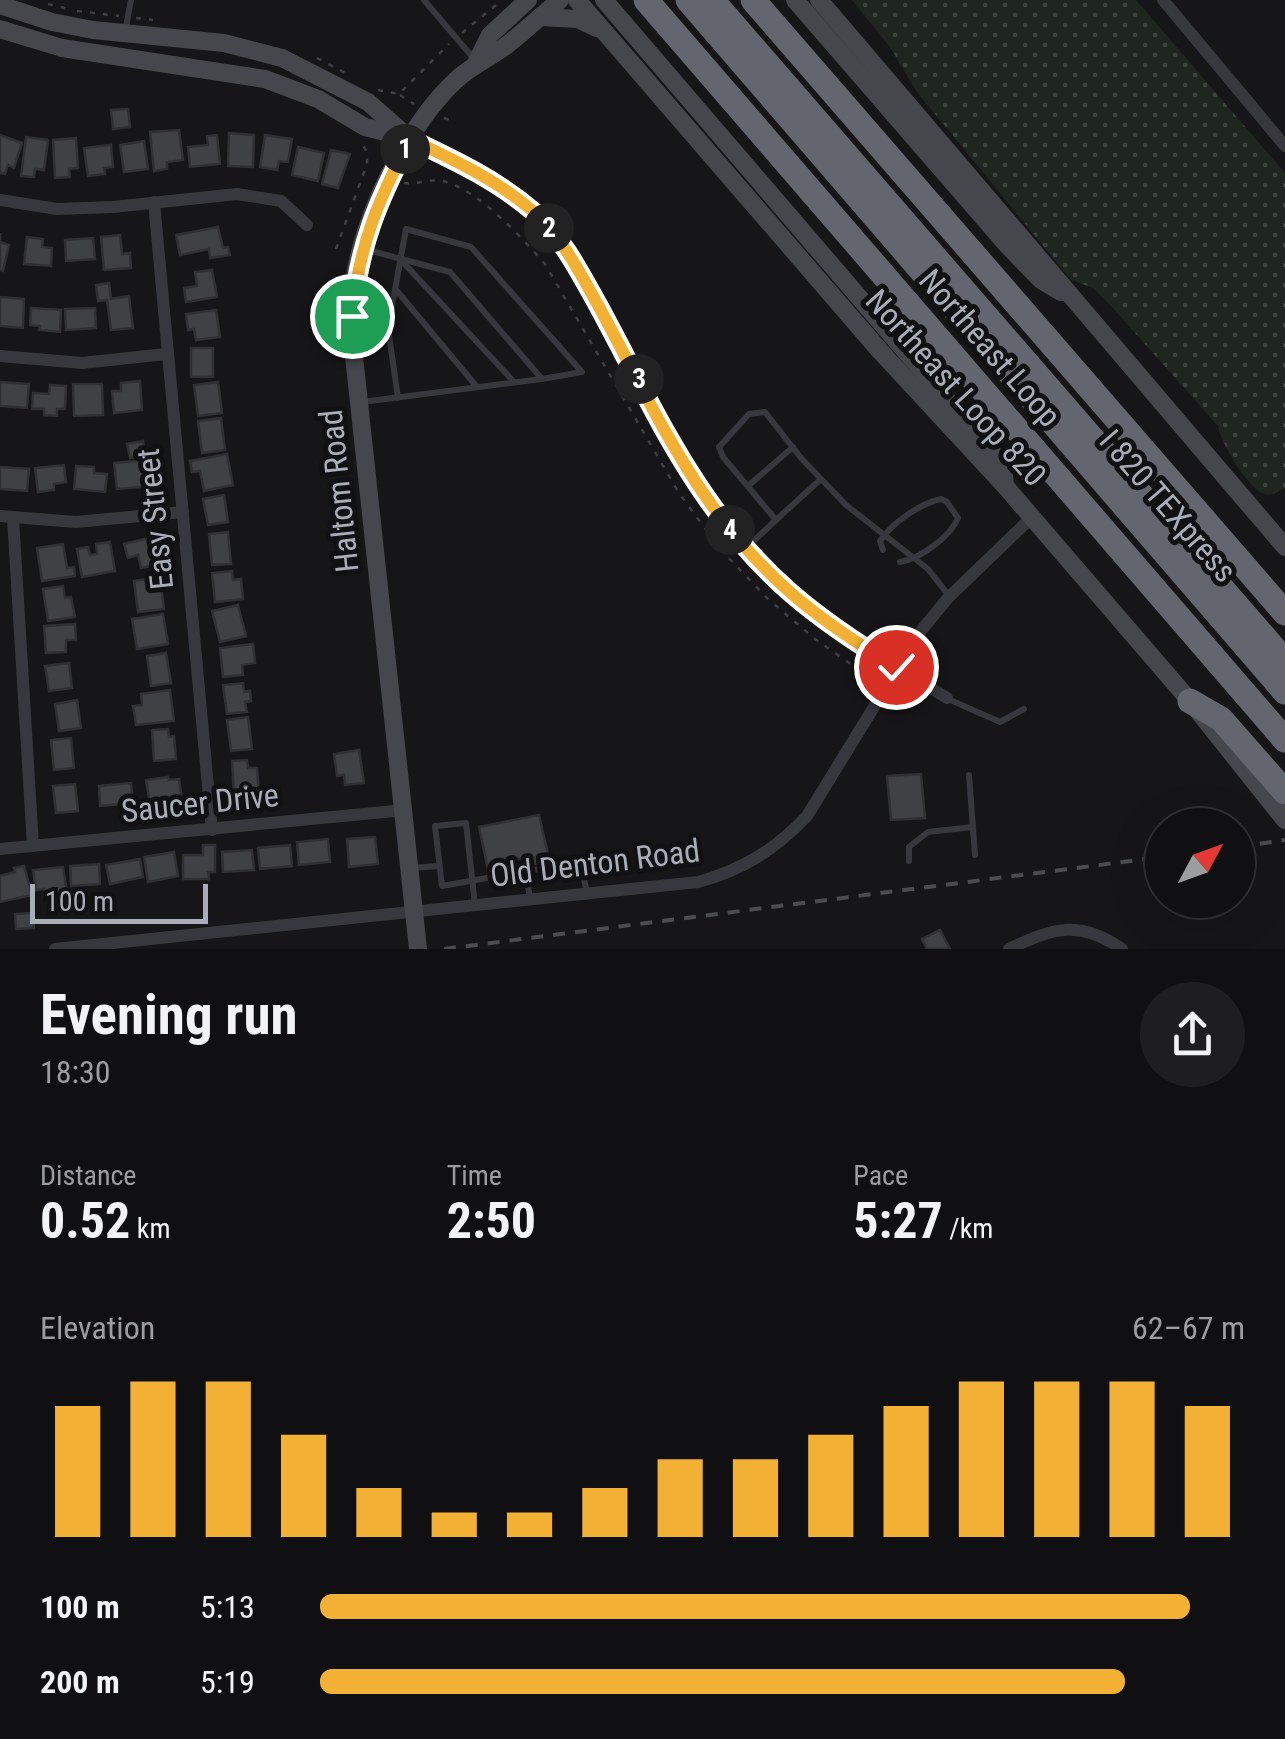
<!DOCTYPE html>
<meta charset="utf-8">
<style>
body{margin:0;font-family:"Roboto Condensed",sans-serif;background:#1e1e20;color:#f1f3f6;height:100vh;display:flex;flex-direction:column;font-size:38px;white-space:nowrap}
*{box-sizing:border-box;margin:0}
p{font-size:32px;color:#9c9d9f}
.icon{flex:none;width:55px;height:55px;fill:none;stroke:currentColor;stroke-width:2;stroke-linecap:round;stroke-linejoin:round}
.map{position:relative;height:949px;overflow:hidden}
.sheet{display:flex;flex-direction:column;background:#101012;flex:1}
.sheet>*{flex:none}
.needle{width:65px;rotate:49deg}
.buttons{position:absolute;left:1145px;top:808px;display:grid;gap:20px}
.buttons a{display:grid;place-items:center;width:110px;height:110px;border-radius:50%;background:#101012;box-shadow:0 10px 40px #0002,0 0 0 2px #303032;font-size:50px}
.scale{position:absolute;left:30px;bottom:25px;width:178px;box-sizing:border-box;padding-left:10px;border:5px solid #a8adb8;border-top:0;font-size:28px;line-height:35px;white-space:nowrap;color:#a8adb8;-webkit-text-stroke:8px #111113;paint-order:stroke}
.pin{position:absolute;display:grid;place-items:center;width:85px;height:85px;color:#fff;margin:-42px;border:5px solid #fff;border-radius:50%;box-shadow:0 2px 10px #0007}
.km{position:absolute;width:50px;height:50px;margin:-25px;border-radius:50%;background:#222;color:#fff;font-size:28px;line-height:50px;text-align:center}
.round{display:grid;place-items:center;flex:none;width:105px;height:105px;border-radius:52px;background:#1e1e20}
.head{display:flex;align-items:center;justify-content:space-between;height:170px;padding:0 40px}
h1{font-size:55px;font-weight:700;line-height:75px}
.stats{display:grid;grid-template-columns:repeat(3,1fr);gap:15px;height:170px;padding:10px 40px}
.stats div{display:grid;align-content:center}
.stats b{font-size:50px;font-weight:700}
.stats small{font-size:28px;font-weight:400}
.stats p{font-size:28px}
.chart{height:280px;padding:20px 40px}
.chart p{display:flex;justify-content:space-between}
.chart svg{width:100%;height:180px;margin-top:10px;stroke:#f2b134;stroke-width:6}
ul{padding:0 40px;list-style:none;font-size:32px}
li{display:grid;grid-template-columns:160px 120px 1fr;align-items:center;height:75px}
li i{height:25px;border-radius:12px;background:#f2b134}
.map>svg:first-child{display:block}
.grass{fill:url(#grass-dots)}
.building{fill:#404145;stroke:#303034;stroke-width:2.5}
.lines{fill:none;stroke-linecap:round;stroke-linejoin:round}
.path{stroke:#3d3f44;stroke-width:2.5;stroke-dasharray:5 8;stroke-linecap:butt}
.lane{stroke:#37383d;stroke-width:6}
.street{stroke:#37383d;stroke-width:12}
.secondary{stroke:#45474d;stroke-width:18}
.highway{stroke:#63666e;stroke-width:25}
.rail{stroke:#4a4c52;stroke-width:4;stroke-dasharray:12 10;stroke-linecap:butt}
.route-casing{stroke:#fff;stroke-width:20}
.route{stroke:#f2b134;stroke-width:12}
.labels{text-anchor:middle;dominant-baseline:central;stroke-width:10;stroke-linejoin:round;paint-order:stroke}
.street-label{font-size:32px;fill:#a8adb8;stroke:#111113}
</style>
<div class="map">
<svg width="1285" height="949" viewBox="0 0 1285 949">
<defs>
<pattern id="grass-dots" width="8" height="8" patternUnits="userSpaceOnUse" patternTransform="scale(2.5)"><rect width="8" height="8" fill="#1e261f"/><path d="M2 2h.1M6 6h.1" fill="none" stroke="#3c433d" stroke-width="1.8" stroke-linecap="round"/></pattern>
</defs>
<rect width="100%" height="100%" fill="#161618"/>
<!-- grass -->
<path class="grass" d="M852,0H1136L1285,173V488C1278,492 1271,497 1262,493C1246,485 1221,443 1218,426L1112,307L1093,288L1071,280L917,92L890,47Z"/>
<!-- building -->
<g class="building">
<path d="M128,109L130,127L113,129L111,110Z"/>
<path d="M179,130L183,160L167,162V169L154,171L150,132Z"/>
<path d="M229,133L254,135L253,167L228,166Z"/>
<path d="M0,135L22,143L14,168L8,165L5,174L0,173Z"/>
<path d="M217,135L220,164L190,167L188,147L208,145L207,136Z"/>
<path d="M265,135L292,139L288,162L279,161L277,170L260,167Z"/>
<path d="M26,137L48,140L44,170L35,169L34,177L21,176Z"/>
<path d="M76,138L78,168L69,169L70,177L55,178L53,140Z"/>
<path d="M144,141L148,169L124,172L120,145Z"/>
<path d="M111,145L113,167L104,168L105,174L88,176L84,148Z"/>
<path d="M298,147L324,153L318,181L292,175Z"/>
<path d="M331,150L350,154L338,188L322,184Z"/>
<path d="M218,227L223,248L228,247L230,255L210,258L209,249L180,255L176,235Z"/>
<path d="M0,233V242L9,245L3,271L0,270Z"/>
<path d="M120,235L122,254L130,253L131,268L104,270L101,237Z"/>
<path d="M27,237L43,239L42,247L52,248L51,266L24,264Z"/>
<path d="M93,238L95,259L66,261L65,240Z"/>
<path d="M212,270L217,297L186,302L184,288L197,286L195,272Z"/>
<path d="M109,283L111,299L129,296L133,328L111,330L107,300L98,301L96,285Z"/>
<path d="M0,297L24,299L23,328L0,326Z"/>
<path d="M31,308L61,310L60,332L39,330L40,326L30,325Z"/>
<path d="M95,308L96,328L66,330L65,309Z"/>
<path d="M216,310L220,337L196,340L194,329L188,330L186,314Z"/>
<rect x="191" y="348" width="22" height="29"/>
<path d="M140,381L142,410L114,413L112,391H121V383Z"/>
<path d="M0,382L29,384L27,408L0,406Z"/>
<path d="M218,382L222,413L198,416L194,385Z"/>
<path d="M73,384H102L103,415L74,416Z"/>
<path d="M50,385L66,386L65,409H57V416L44,415V409H32L33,393L49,394Z"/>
<path d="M221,418L225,450L202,453L198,421Z"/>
<path d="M143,441L145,456L130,458L127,444Z"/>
<path d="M227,454L233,485L204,491L200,471L192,472L190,461Z"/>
<path d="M148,460L151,486L117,489L114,463Z"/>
<path d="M64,465L66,482L54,484V490L38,492L35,468Z"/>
<path d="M76,466L94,467V473L107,474L105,492L74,489Z"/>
<path d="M0,467L29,469L27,491L0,489Z"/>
<path d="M224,495L228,522L208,525L203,499Z"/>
<path d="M228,532L231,564L212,565L209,534Z"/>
<path d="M153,537L160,564L141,568L138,555L128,558L124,544Z"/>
<path d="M110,542L115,571L82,577L77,549L88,547L90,555L97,554L96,544Z"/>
<path d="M63,544L67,568L74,567L75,576L42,581L37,548Z"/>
<path d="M232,571L233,580L241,579L243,599L215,602L212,573Z"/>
<path d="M160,577L164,609L138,612L134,581Z"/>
<path d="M63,586L65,598L71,597L75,617L48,621L43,589Z"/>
<path d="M238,605L246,636L220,642L212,611Z"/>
<path d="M163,614L168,644L137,649L132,619Z"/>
<path d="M75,624L76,640H66V652L46,653L44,626Z"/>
<path d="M253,644L255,663L242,665L243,675L223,677L220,648Z"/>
<path d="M166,653L171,683L151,686L147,656Z"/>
<path d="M69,663L72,688L49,691L45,666Z"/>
<path d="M243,683L244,692L250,691L251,701L245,702L247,712L227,714L223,685Z"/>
<path d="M170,690L174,721L136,725L133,706L142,705L141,694Z"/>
<path d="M77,700L81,728L59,731L55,704Z"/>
<path d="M248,717L252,749L231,751L227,720Z"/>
<path d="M168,729L169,737L174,736L176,759L154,761L152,730Z"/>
<path d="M71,738L74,768L54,770L51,740Z"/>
<path d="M359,750L364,783L345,785L344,775L337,776L334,754Z"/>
<path d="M247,760L248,768H257L259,794L234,795L232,761Z"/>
<path d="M921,774L925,818L891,820L887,776Z"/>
<path d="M168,777L169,780L179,779L182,800L150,805L146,780Z"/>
<path d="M131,783L133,803L100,806L99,786Z"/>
<path d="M75,784L78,811L56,813L53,786Z"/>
<path d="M539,815L548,854L539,856L541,863L523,866L522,858L493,864L494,868L488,870L479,827Z"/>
<path d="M375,837L378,864L349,867L347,839Z"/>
<path d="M328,839L330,862L299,865L297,842Z"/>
<path d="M203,845H215V872H208L209,879H183V855H203Z"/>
<path d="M290,845L292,866L260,869L258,848Z"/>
<path d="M252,850L254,870L223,872L222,852Z"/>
<path d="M174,852L178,876L148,882L144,857Z"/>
<path d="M140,859L143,877L110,884L106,865Z"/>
<path d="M99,864L100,884L71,886L70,866Z"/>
<path d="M24,866L32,895L0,902V876L15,872L14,868Z"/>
<path d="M63,867L67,893L44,896V889L36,890L33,870Z"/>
<path d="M33,913L34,928L16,929L15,914Z"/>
<path d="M940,930L950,949H927L922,939Z"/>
</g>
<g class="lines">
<!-- path -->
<g class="path">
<path d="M48,4L69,9"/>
<path d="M77,11L119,16"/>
<path d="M136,18L153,20"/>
<path d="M462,33L502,0"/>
<path d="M317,58L349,75"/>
<path d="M378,90L399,94L449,44"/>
<path d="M400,95L414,104"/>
<path d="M444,118L453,121"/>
<path d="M404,183C416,185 431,178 443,181C479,190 521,237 545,264L679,493L720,549L768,599L815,639L865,674L866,681L871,684"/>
<path d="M336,249L367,164V152L361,142"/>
<path d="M896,698L912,697"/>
</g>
<!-- lane -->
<g class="lane">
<path d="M424,0L475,60"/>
<path d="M125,32L131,0"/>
<path d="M401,260L514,382"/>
<path d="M397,291L477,387"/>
<path d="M398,398L388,328L406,229L471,247L582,372L542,379"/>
<path d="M362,402L542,379L450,272L364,249"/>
<path d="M821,479L776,520L723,457L719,447L749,414L765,412L801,458L846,505L928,569L949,596"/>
<path d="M748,486L793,447"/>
<path d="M745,549L776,520"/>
<path d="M883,550L880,541C892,523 919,504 941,499L947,502L958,518C951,536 920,559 900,562"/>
<path d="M948,699L1000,722L1024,709"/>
<path d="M969,775L975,855"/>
<path d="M909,861V847L928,832L973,827"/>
<path d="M411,868L439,866"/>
<path d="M530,899L526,871L580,863L587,892"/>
<path d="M475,905L466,823L435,826L442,886L526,871"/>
</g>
<!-- street -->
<g class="street">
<path d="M1163,0L1285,146"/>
<path d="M410,139C454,160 497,180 533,212C568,243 586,285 609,325C651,400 687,477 742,545C796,613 874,653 947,698"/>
<path d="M0,200L57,209L113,207L237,194L281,201L307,225"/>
<path d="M154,202L212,830"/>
<path d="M0,356L82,363L166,354"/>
<path d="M0,516L76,522L183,512"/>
<path d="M13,518L33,846"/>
<path d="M0,849L405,810"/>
<path d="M55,949L698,882C742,870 775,850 807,816L920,632L948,598L1032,517"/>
<path d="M1009,949C1053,928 1079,919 1122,949"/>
</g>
<!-- secondary -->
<g class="secondary">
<path d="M577,0L880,351L1005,486L1190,701L1285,820"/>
<path d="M604,0L1003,465L1005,486"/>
<path d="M795,0L1008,246L1041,280L1061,292"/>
<path d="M819,0L1285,547"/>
<path d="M0,5L52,22L93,30L224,43L282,58L368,102L410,139"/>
<path d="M540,17L578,19L597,28"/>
<path d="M0,29L62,48L265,79L318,99L365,127L405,137"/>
<path d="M477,61L490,35L528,0"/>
<path d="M418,949L353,347C352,321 352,295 356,270C368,207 410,123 456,80C472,65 490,58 507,45C525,31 542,15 560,0"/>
</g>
<!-- highway -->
<g class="highway">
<path d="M646,0L1285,740"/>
<path d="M688,0L1285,692"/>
<path d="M712,0L1285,661"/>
<path d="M753,0L1285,613"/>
<path d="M1190,701L1221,719L1285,792"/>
</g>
<!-- rail -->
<g class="rail">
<path d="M1238,847L1285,840"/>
<path d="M444,949L1162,857"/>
</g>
</g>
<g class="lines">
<defs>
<path id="route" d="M352,316C359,244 378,201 410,139C454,160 497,180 534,212C563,239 579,271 598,305C633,369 664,437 706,497C761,576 815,618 896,667"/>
</defs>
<!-- route casing -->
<use href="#route" class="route-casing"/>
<!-- route -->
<use href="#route" class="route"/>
</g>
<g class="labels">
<!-- street labels -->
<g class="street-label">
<text transform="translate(990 348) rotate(49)">Northeast Loop</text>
<text transform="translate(956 388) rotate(48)">Northeast Loop 820</text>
<text transform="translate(339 491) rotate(-96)">Haltom Road</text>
<text transform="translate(1168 506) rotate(49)">I 820 TEXpress</text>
<text transform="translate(155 519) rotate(-96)">Easy Street</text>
<text transform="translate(200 803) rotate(-6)">Saucer Drive</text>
<text transform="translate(595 863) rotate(-7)">Old Denton Road</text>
</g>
</g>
</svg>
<div class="buttons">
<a><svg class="needle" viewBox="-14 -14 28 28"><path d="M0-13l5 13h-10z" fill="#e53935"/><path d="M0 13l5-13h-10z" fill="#9c9d9f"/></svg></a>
</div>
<div class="scale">100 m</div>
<div class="pin" style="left:352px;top:316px;background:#1e9e55"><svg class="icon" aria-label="arrive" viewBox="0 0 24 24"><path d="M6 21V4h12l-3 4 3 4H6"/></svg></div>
<div class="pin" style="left:896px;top:667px;background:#d93025"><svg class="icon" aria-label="check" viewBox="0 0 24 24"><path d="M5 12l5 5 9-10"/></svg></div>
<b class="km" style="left:405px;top:149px">1</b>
<b class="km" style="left:549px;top:228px">2</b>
<b class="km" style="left:639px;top:379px">3</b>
<b class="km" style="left:730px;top:530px">4</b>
</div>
<section class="sheet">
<div class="head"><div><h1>Evening run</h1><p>18:30</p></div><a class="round"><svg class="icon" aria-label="share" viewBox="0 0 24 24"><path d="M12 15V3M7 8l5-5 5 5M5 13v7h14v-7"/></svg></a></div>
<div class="stats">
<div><p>Distance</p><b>0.52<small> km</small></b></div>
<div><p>Time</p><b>2:50</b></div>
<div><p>Pace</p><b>5:27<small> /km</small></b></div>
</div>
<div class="chart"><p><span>Elevation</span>62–67 m</p>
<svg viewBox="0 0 160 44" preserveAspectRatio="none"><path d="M5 44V12M15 44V6M25 44V6M35 44V19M45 44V32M55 44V38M65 44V38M75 44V32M85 44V25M95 44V25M105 44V19M115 44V12M125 44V6M135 44V6M145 44V6M155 44V12"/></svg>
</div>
<ul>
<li><b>100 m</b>5:13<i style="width:94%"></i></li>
<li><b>200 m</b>5:19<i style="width:87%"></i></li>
</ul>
</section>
